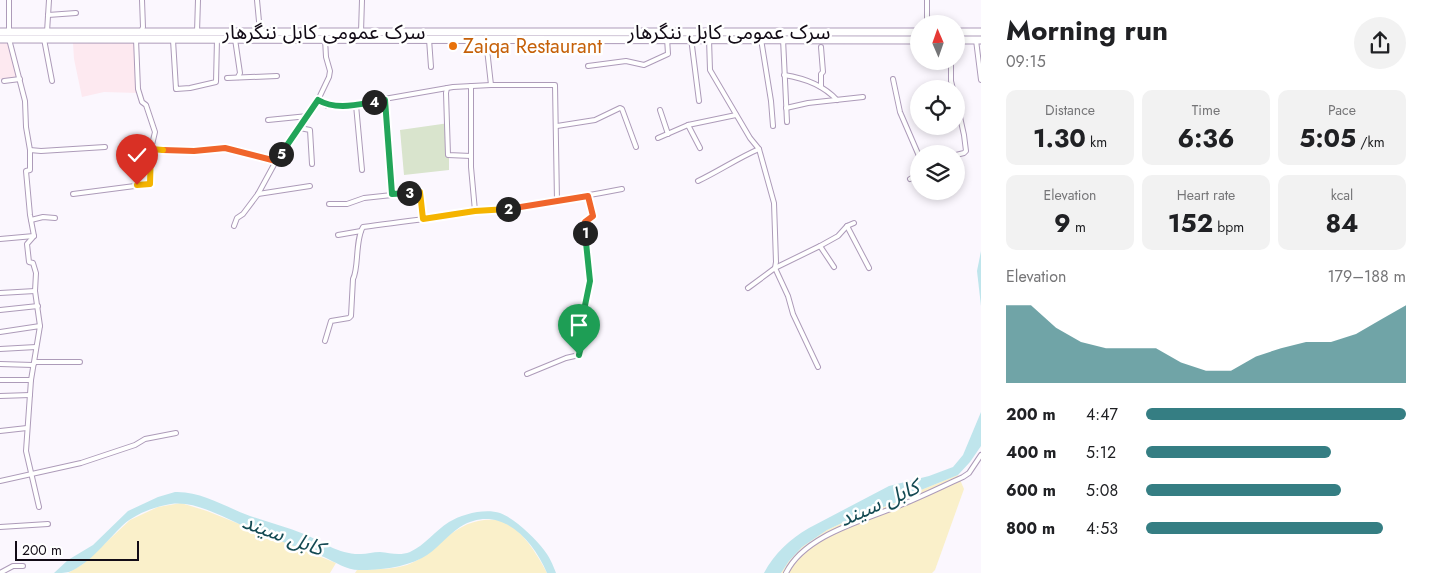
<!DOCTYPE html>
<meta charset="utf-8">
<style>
body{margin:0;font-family:Jost,"Noto Sans Arabic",sans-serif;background:#f2f2f2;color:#202124;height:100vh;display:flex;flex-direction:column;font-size:19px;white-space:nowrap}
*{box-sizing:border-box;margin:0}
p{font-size:16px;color:#757577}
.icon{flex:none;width:28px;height:28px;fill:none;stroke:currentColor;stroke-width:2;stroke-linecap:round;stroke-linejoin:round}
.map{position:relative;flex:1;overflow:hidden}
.side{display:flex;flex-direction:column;background:#fff;width:450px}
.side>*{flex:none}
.needle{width:32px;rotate:358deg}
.tools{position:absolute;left:910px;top:15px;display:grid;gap:10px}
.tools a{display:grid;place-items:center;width:55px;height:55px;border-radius:50%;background:#fff;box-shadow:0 2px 8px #0003;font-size:25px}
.scale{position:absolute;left:15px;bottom:12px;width:124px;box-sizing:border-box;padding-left:5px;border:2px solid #120b16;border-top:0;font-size:14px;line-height:18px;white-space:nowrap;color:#120b16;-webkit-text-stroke:4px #fff;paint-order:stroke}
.pin{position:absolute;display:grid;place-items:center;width:42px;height:42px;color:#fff;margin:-51px -21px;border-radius:50% 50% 50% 0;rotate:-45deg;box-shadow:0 0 5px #0007}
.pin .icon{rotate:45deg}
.km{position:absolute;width:25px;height:25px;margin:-12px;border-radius:50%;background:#222;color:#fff;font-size:14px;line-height:25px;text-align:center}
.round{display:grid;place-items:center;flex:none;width:52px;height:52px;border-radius:26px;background:#f2f2f2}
.headline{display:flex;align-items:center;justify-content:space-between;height:85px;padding:0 25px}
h1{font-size:28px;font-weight:700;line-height:38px}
.metrics{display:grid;grid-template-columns:repeat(3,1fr);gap:8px;height:85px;padding:5px 25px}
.metrics div{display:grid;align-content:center;border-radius:10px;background:#f2f2f2;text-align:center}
.metrics b{font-size:25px;font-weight:700}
.metrics small{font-size:14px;font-weight:400}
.metrics p{font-size:14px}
.chart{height:140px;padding:10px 25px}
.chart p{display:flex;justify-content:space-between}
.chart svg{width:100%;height:90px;margin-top:5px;fill:#357e83;opacity:.7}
ul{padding:0 25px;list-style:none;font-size:16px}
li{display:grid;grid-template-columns:80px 60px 1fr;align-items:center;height:38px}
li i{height:12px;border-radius:6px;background:#357e83}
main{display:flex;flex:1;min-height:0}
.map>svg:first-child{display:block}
.commercial{fill:#fde9f0}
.green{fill:#d9e4cd}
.sand{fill:#faf0ca}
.water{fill:#bfe5ec}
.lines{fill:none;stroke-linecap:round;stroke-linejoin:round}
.street-casing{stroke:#ad9bb9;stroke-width:6}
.highway-casing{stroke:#ad9bb9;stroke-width:9}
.street{stroke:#fff;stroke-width:4}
.highway{stroke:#fff;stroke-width:7}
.split-1-casing{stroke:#fff;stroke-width:10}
.split-2-casing{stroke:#fff;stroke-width:10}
.split-3-casing{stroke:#fff;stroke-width:10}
.split-4-casing{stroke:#fff;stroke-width:10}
.split-5-casing{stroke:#fff;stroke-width:10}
.split-6-casing{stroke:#fff;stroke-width:10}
.split-7-casing{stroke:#fff;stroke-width:10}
.split-1{stroke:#22a559;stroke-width:6}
.split-2{stroke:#f0652b;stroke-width:6}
.split-3{stroke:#f5b400;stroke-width:6}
.split-4{stroke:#22a559;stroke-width:6}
.split-5{stroke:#22a559;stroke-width:6}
.split-6{stroke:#f0652b;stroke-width:6}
.split-7{stroke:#f5b400;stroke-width:6}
.food-dot{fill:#e8710a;stroke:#fff;stroke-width:2}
.labels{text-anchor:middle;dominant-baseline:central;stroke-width:5;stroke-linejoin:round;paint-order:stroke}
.street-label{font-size:20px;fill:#120b16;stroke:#fff}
.food-label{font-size:20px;fill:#c56008;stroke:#fff;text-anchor:start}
.water-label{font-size:21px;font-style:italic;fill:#144a53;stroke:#fff}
</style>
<main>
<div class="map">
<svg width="981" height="573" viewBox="0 0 981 573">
<rect width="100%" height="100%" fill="#fbf7fe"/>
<!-- commercial -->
<g class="commercial">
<path d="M135,40L138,93L104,92L82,97L74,59L73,43Z"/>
<path d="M0,42H9L19,77L0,79Z"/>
</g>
<!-- green -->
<path class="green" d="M449,123V170L404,175L400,130Z"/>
<!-- sand -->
<g class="sand">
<path d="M958,475L964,489L935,570L932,573H781L789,561L802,547L827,530L857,516L895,503L916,492Z"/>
<path d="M181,503L207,511L336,563L330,573H68L83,564L130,520L158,507Z"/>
<path d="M484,520C491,520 497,519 504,522C521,528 539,557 547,573H355L357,570C373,569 391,570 407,565C429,557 442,537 462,527C469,523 476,521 484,520Z"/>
</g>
<!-- water -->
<g class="water">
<path d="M981,251V306L977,271Z"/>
<path d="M981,412V446L970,462L958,475L916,492L895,503L857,516L827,530L802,547L789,561L781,573H764C774,554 790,539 809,528L889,486L929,476L953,467L963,455Z"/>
<path d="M175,492C202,491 225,507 250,516C268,522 286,527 304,534C323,542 340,555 361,554C367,554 373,552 380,552C390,553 400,556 410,552C425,545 435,531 449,522C462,514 485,508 500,513C514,518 535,538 544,550C549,556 553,565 556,573H547C532,538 499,503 460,527C446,536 436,551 422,558C402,568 381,570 359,570C347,570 335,562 324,557C300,548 277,540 253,530C229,521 198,500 171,504C156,506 135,514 123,525C107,540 91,563 69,572C65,573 59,573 54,573L68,560L93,545L128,511L158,497Z"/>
</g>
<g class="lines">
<defs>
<g id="street">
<path d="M257,0L260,32"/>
<path d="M927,0V24"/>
<path d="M48,15L76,13"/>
<path d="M9,32V0"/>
<path d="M47,32L49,0"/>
<path d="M141,32L143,27L142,0"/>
<path d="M197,32L198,0"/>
<path d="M361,32L362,0"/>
<path d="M691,38L699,101"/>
<path d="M9,39L25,101L26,127L30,150V170L26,171L30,215L34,236L27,244L29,262L33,263L36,273L35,291L40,326"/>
<path d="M44,39L52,81"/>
<path d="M235,39L240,73L238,77"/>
<path d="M429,39L431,67"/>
<path d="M709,39L710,70L750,138L759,149L774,203L776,262L775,268L788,296L793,314L818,367"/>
<path d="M761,39L771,101L773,126"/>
<path d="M783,39L787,122"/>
<path d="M173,40L176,89L190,88L216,82L217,39"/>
<path d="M486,40L491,85"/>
<path d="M976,40L981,80"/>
<path d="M821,47L823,72L821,74V87"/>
<path d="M951,61V81L953,89"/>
<path d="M588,66L626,61L644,65L668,54L667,38"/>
<path d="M784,75C804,78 823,85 837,100"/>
<path d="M227,78L277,76"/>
<path d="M893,79L900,112L919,156"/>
<path d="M4,81L20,79"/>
<path d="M471,86V167L475,211"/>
<path d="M447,88L446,93L448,155L471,156"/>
<path d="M956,99L964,135L966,151L964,153L956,155"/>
<path d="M318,100L327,106H344L453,87L491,85H555L557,201"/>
<path d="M385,100L392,194"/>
<path d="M356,105L362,170"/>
<path d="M786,108L808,103L863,97"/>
<path d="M660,110L668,134"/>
<path d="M268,120L308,116"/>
<path d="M688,125L700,148"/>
<path d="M557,126L595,120L620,108L622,109L636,147"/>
<path d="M300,128L310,130L312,164"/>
<path d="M658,138L688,125L736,115"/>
<path d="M30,150L41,151L105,147"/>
<path d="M123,150L151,149L194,151L225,148L276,161"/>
<path d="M910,179L919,174"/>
<path d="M698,181C719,171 738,158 759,149"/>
<path d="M73,194L150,184L151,149L155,132L146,105L142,102L138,89L136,39"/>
<path d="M258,194L310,186"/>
<path d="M329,204H347L364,198L420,192L423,219"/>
<path d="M31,220L43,217L55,218"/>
<path d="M234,226L237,218L243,214L258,194L276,161L318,100L329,77L330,71L326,57L325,39"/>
<path d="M847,226L869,268"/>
<path d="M338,235L361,231"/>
<path d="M0,239L34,236"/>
<path d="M820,246L838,236L847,226L854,223"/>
<path d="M748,288L775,268L820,246L834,267"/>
<path d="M0,293L35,291"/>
<path d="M0,310L38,306"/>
<path d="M0,332L40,326L31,380L26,451L39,507"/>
<path d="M325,341L331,321L349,318L351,316L353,279C359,268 355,240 363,227C450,215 536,206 622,189"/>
<path d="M0,349L36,347"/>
<path d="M0,364L33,365L35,362H80"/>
<path d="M527,374L566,358L579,355L581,346L582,320L590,281L585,222L593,216L588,196"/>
<path d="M0,380H31"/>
<path d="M0,396L30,395"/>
<path d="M0,431L27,428"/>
<path d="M0,481L81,463L135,445L145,439L176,433"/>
<path d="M0,527L48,524"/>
<path d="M0,573L13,566H23"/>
<path d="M786,573C805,534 866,520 903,504C923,496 943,486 963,477L969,473L981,455"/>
</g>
<g id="highway">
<path d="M0,32H919"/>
<path d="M956,32H981"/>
<path d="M0,39L919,40"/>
<path d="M956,40H981"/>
</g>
</defs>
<!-- street casing -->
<use href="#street" class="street-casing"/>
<!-- highway casing -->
<use href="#highway" class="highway-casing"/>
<!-- street -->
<use href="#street" class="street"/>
<!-- highway -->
<use href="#highway" class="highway"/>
</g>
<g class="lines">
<defs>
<path id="split-1" d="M579,355L581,346L582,320L590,281L585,233"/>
<path id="split-2" d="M508,209L588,196L593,216L585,222V233"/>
<path id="split-3" d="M409,193L420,192L423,219L475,211L508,209"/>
<path id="split-4" d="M374,102L385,100L392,194L409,193"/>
<path id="split-5" d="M281,154L318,100C335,110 356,105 374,102"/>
<path id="split-6" d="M163,150L194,151L225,148L276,161L281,154"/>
<path id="split-7" d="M137,185L150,184L151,149L163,150"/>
</defs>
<!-- split-1 casing -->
<use href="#split-1" class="split-1-casing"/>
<!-- split-2 casing -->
<use href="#split-2" class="split-2-casing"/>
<!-- split-3 casing -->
<use href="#split-3" class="split-3-casing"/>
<!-- split-4 casing -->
<use href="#split-4" class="split-4-casing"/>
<!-- split-5 casing -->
<use href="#split-5" class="split-5-casing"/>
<!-- split-6 casing -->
<use href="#split-6" class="split-6-casing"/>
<!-- split-7 casing -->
<use href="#split-7" class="split-7-casing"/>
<!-- split-1 -->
<use href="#split-1" class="split-1"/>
<!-- split-2 -->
<use href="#split-2" class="split-2"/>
<!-- split-3 -->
<use href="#split-3" class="split-3"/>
<!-- split-4 -->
<use href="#split-4" class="split-4"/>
<!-- split-5 -->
<use href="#split-5" class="split-5"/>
<!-- split-6 -->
<use href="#split-6" class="split-6"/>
<!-- split-7 -->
<use href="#split-7" class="split-7"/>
</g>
<!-- markers -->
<circle class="food-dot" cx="453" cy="46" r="5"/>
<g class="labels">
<!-- street labels -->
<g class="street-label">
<text x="324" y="32">سرک عمومی کابل ننگرهار</text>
<text x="729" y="32">سرک عمومی کابل ننگرهار</text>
</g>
<!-- food labels -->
<g class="food-label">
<text x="463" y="46">Zaiqa Restaurant</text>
</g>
<!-- water labels -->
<g class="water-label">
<text transform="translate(879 503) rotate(-24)">کابل سيند</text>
<text transform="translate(283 535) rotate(20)">کابل سيند</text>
</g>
</g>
</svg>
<div class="tools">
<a><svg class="needle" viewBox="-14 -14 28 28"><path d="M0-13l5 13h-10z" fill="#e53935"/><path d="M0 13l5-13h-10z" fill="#757577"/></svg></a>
<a><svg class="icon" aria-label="locate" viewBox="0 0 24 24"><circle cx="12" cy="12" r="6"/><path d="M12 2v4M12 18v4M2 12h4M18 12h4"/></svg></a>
<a><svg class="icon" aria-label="layers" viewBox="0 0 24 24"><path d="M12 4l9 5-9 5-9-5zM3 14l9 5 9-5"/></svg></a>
</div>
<div class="scale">200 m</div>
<div class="pin" style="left:579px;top:355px;background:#1e9e55"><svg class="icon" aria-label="arrive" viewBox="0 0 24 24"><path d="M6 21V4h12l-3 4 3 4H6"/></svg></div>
<div class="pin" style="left:137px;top:185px;background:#d93025"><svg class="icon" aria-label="check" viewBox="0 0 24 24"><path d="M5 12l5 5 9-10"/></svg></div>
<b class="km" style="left:585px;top:233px">1</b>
<b class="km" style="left:508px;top:209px">2</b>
<b class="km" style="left:409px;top:193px">3</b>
<b class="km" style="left:374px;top:102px">4</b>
<b class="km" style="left:281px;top:154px">5</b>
</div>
<section class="side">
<div class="headline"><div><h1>Morning run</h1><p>09:15</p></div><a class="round"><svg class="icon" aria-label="share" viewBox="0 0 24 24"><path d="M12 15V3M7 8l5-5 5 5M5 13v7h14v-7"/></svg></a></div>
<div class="metrics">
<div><p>Distance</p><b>1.30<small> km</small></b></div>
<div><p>Time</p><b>6:36</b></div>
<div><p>Pace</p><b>5:05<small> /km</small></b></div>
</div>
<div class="metrics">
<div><p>Elevation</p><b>9<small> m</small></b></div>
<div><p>Heart rate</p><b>152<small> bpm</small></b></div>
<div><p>kcal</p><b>84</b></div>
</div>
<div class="chart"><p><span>Elevation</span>179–188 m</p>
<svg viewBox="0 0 160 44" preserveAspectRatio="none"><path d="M0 44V6L10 6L20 17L30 24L40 27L50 27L60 27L70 34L80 38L90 38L100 31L110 27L120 24L130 24L140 20L150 13L160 6V44z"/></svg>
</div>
<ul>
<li><b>200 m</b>4:47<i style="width:100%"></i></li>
<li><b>400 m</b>5:12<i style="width:71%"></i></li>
<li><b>600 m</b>5:08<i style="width:75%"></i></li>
<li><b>800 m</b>4:53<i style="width:91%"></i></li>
</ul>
</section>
</main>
